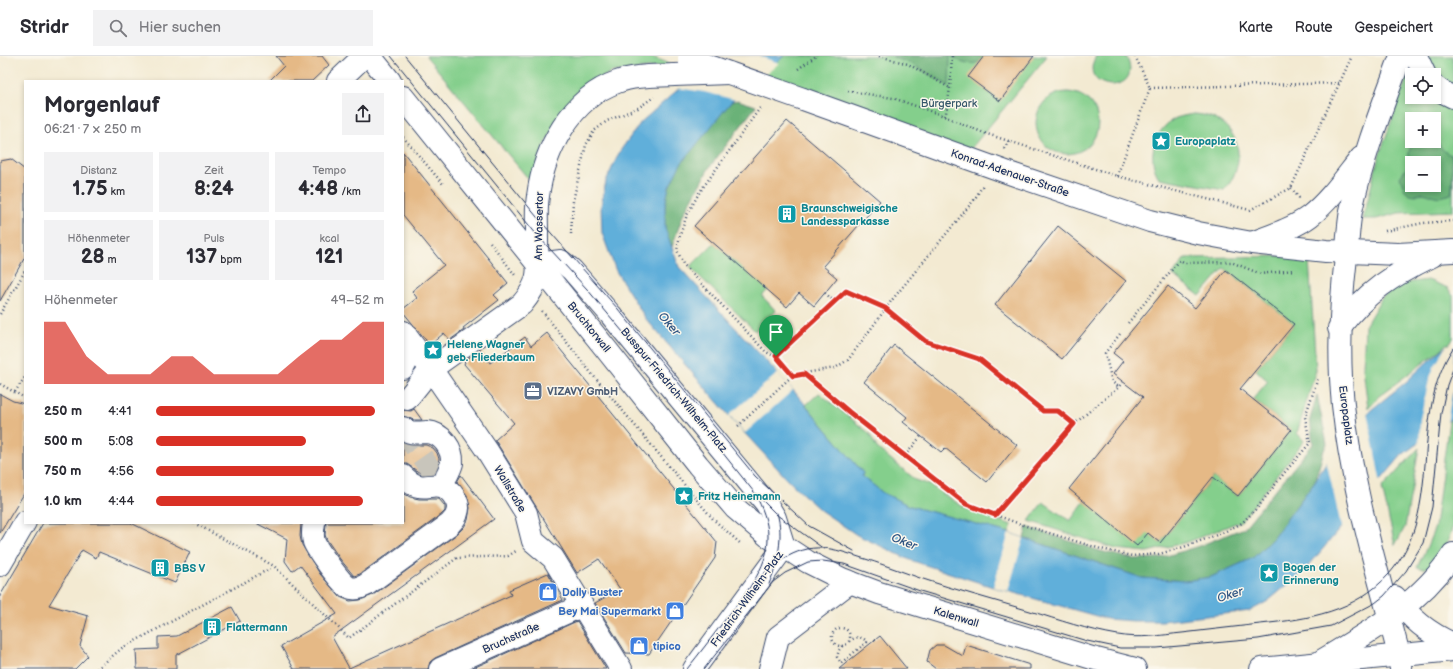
<!DOCTYPE html>
<html lang="de">
<meta charset="utf-8">
<style>
body{margin:0;font-family:"Balsamiq Sans",sans-serif;background:#f2f2f3;color:#2b2b33;height:100vh;display:flex;flex-direction:column;font-size:15px;white-space:nowrap}
*{box-sizing:border-box;margin:0}
p{font-size:13px;color:#7c7c81}
.icon{flex:none;width:22px;height:22px;fill:none;stroke:currentColor;stroke-width:2;stroke-linecap:round;stroke-linejoin:round}
.map{position:relative;flex:1;overflow:hidden}
.side{position:absolute;left:24px;top:24px;width:380px;height:444px;display:flex;flex-direction:column;background:#fff;border-radius:0px;box-shadow:0 2px 6px #0003}
.side>*{flex:none}
.buttons{position:absolute;left:1405px;top:12px;display:grid;gap:8px}
.buttons a{display:grid;place-items:center;width:36px;height:36px;border-radius:0px;background:#fff;box-shadow:0 2px 6px #0003;font-size:20px}
.pin{position:absolute;display:grid;place-items:center;width:34px;height:34px;color:#fff;margin:-41px -17px;border-radius:50% 50% 50% 0;rotate:-45deg;box-shadow:0 0 4px #0007}
.pin .icon{rotate:45deg}
.round{display:grid;place-items:center;flex:none;width:42px;height:42px;border-radius:0px;background:#f2f2f3}
.head{display:flex;align-items:center;justify-content:space-between;height:68px;padding:0 20px}
h1{font-size:22px;font-weight:800;line-height:30px}
.metrics{display:grid;grid-template-columns:repeat(3,1fr);gap:6px;height:68px;padding:4px 20px}
.metrics div{display:grid;align-content:center;border-radius:0px;background:#f2f2f3;text-align:center}
.metrics b{font-size:20px;font-weight:800}
.metrics small{font-size:11px;font-weight:400}
.metrics p{font-size:11px}
.chart{height:112px;padding:8px 20px}
.chart p{display:flex;justify-content:space-between}
.chart svg{width:100%;height:72px;margin-top:4px;fill:#d93025;opacity:.7}
ul{padding:0 20px;list-style:none;font-size:13px}
li{display:grid;grid-template-columns:64px 48px 1fr;align-items:center;height:30px}
li i{height:10px;border-radius:5px;background:#d93025}
header{display:flex;align-items:center;gap:24px;box-sizing:border-box;height:56px;padding:0 20px;background:#fff;border-bottom:1px solid #e1e1e2}
header strong{font-size:19px}
nav{display:flex;gap:22px;margin-inline-start:auto;font-size:14px}
.search{width:280px;height:36px;background:#f2f2f3;display:flex;align-items:center;gap:10px;box-sizing:border-box;padding:0 14px;border-radius:0px;color:#7c7c81;font-size:15px}
.map>svg:first-child{display:block}
.green{fill:#84cf8c;stroke:#507f75;fill-rule:evenodd}
.forest{fill:#6bb278;stroke:#43706b;fill-rule:evenodd}
.water{fill:#60afda;stroke:#3e6f9c}
.pier{fill:#f3ead2}
.building{fill:#e5b986}
.lines{fill:none;stroke-linecap:round;stroke-linejoin:round}
.minor-tunnel{stroke:#c8c5bb;stroke-width:22;stroke-dasharray:22 11;stroke-linecap:butt}
.minor-casing{stroke:#3b4b6f;stroke-width:24}
.major-casing{stroke:#3b4b6f;stroke-width:24}
.path{stroke:#3b4b6f;stroke-width:2.5;stroke-dasharray:1 3;stroke-linecap:butt}
.minor{stroke:#fff;stroke-width:22}
.major{stroke:#fff;stroke-width:22}
.tram{stroke:#1b2f5e;stroke-width:1}
.minor-bridge-casing{stroke:#3b4b6f;stroke-width:24;stroke-linecap:butt}
.major-bridge-casing{stroke:#3b4b6f;stroke-width:24;stroke-linecap:butt}
.minor-bridge{stroke:#fff;stroke-width:22}
.major-bridge{stroke:#fff;stroke-width:22}
.route-casing{stroke:#fff;stroke-width:8}
.route{stroke:#d93025;stroke-width:5}
.labels{text-anchor:middle;dominant-baseline:central;stroke-width:3;stroke-linejoin:round;paint-order:stroke}
.park-label{font-size:11px;fill:#35576a;stroke:#fbf7ec}
.culture-label{font-size:11px;font-weight:bold;fill:#0d838f;stroke:#fbf7ec;text-anchor:start}
.street-label{font-size:11px;fill:#1b2f5e;stroke:#fbf7ec}
.service-label{font-size:11px;font-weight:bold;fill:#4e5e75;stroke:#fbf7ec;text-anchor:start}
.shop-label{font-size:11px;font-weight:bold;fill:#366cbe;stroke:#fbf7ec;text-anchor:start}
.water-label{font-size:12px;font-style:italic;fill:#305583;stroke:#fbf7ec}
</style>
<header>
<strong>Stridr</strong>
<div class="search"><svg class="icon" aria-label="search" viewBox="0 0 24 24"><circle cx="10" cy="10" r="6"/><path d="M15 15l6 6"/></svg>Hier suchen</div>
<nav><a>Karte</a><a>Route</a><a>Gespeichert</a></nav>
</header>
<div class="map">
<svg width="1453" height="613" viewBox="0 0 1453 613">
<rect width="100%" height="100%" fill="#fbf7ec"/>
<filter id="ink" filterUnits="userSpaceOnUse"><feTurbulence type="fractalNoise" baseFrequency=".025" numOctaves="2"/><feDisplacementMap in="SourceGraphic" scale="8" xChannelSelector="R" yChannelSelector="G"/><feConvolveMatrix kernelMatrix="1 2 1 2 8 2 1 2 1" color-interpolation-filters="sRGB"/></filter>
<filter id="wash" filterUnits="userSpaceOnUse"><feTurbulence type="fractalNoise" baseFrequency=".012" numOctaves="4" result="noise"/><feDisplacementMap in="SourceGraphic" scale="16" xChannelSelector="R" yChannelSelector="G"/><feGaussianBlur stdDeviation="0.9" result="paint"/><feColorMatrix in="noise" values="0 0 0 0 0 0 0 0 0 0 0 0 0 0 0 0 0 1.4 0 .05"/><feComposite in="paint" operator="in"/></filter>
<g filter="url(#wash)">
<rect width="100%" height="100%" fill="#f3ead2"/>
<!-- green -->
<g class="green">
<path d="M426,0H649L674,9L611,16L576,38L547,84L531,126Z"/>
<path d="M784,0H1047L964,101L754,25Z"/>
<path d="M1096,0H1126C1147,40 1075,37 1096,0Z"/>
<path d="M1427,0H1453V31L1437,21Z"/>
<path d="M1406,17H1410L1412,21V41H1430L1453,51V155L1399,157L1376,163H1363L1378,103L1405,27ZM1412,63H1434V85H1412ZM1412,107H1434V129H1412Z"/>
<circle cx="1067" cy="67" r="31"/>
<path d="M1194,58C1237,60 1252,103 1224,134L1159,122C1146,102 1154,73 1176,62C1182,60 1188,59 1194,58Z"/>
<path d="M714,187L768,234L762,240L776,255L755,275L690,211Z"/>
<path d="M1282,200L1309,203L1316,314L1297,377L1304,385L1241,465L1188,486L1147,496L1116,493L1029,465L1043,446L1070,465L1084,446L1148,477L1160,487L1213,421L1238,440L1291,374L1253,343L1268,325L1256,314L1294,268L1224,212L1200,240L1173,219L1185,202Z"/>
<path d="M1428,224L1448,232L1453,240V282L1449,288H1446L1443,292L1379,340L1368,352L1363,312L1365,270L1382,241L1403,227Z"/>
<path d="M819,337L869,377L877,392L916,424L928,428L965,452L1012,469L1009,477L910,450L883,437L862,420L863,417L806,349Z"/>
<path d="M1453,362V469C1450,481 1440,510 1426,512C1424,513 1419,512 1417,511L1426,493L1435,471L1449,365Z"/>
<path d="M1419,392L1405,471L1395,489L1382,432Z"/>
</g>
<!-- forest -->
<g class="forest">
<path d="M893,0H950L949,30L908,6L894,2Z"/>
<path d="M953,0H986C976,12 965,7 953,2Z"/>
<path d="M737,44L756,50L709,112L683,159L672,191C669,185 666,177 665,171C664,158 665,143 669,131C679,100 710,71 731,46Z"/>
<path d="M1434,83C1442,89 1439,94 1451,99C1453,110 1453,127 1451,138L1439,141L1423,137L1416,139L1409,138L1404,133L1400,121L1410,107C1407,98 1409,90 1417,85H1434ZM1412,107H1434V129H1412Z"/>
<path d="M1317,339L1327,388L1324,394L1315,425L1273,482L1253,502L1211,521L1185,525L1142,522L1024,482L1027,471L1100,495L1133,503L1160,502L1199,490L1244,472L1313,388L1310,363Z"/>
</g>
<!-- water -->
<path class="water" d="M716,0H784L731,46L680,109L669,131L665,149V172L679,211L793,334L863,417L862,420L883,437L910,450L1009,477L1142,522L1185,525L1211,521L1253,502L1273,482L1315,425L1334,395L1371,354L1406,326L1426,307L1447,290L1453,291V361L1402,399L1305,514L1268,545L1250,555L1162,565H1133L1107,563L993,531L910,504L887,493L857,479L820,454L790,426L738,370L646,263L616,215L602,177L601,150L606,125L620,95L641,66Z"/>
<!-- pier -->
<g class="pier">
<path d="M713,0H759L779,7L736,44L704,36L677,32Z"/>
<path d="M1447,289H1453V333L1447,367L1419,390L1420,363L1429,324L1434,311Z"/>
<path d="M778,317L793,334L745,377L729,359Z"/>
<path d="M1367,356L1381,428L1342,474L1326,404L1333,393Z"/>
<path d="M1009,477L1024,482L1008,535L993,531Z"/>
</g>
<g id="blocks">
<!-- building -->
<g class="building">
<path d="M276,0H322L329,9L312,25H269L284,10Z"/>
<path d="M984,0H1034L1000,45L968,21Z"/>
<path d="M787,65L880,145L823,210L837,222L814,250L799,237L787,251L694,170Z"/>
<path d="M403,96L508,227L494,239L499,244L463,272L464,274L450,284L444,277L430,289L403,256V253L417,242L412,235L444,209L403,159Z"/>
<path d="M11,103L25,114V201L0,245V105Z"/>
<path d="M1058,170L1126,225L1062,303L995,249Z"/>
<path d="M1226,214L1294,268L1240,333L1291,374L1238,440L1213,421L1160,487L1148,477L1137,490L1069,433L1143,341L1113,318L1123,305L1113,297L1168,230L1195,252Z"/>
<path d="M547,277L717,486L715,502L649,598L626,597L595,547L620,533L599,503L577,517L495,384L514,367L464,308L465,306L464,305L480,294L490,307L525,281L531,290Z"/>
<path d="M894,289L1017,389L987,426L945,392L941,396L903,366L907,361L864,326Z"/>
<path d="M0,338L13,345L25,348V436L0,477Z"/>
<path d="M414,353L422,364H414L403,360V354L411,355Z"/>
<path d="M403,387L413,389H426L433,392L437,397L439,403L435,417H420L407,408H403Z"/>
<path d="M461,419L494,463L332,581L349,612L511,539L509,534L548,517L563,544L435,602L430,606L428,613H294L281,590L337,558L300,509L292,515L285,505L287,483L256,467H301L300,480L302,489L320,518L340,541L350,545L360,544L373,539L457,478L464,471L468,464L470,452L467,439L457,426Z"/>
<path d="M403,437L410,441L419,443H439L445,450V455L441,459L360,518L354,520L340,503L327,484L325,479L326,467H403Z"/>
<path d="M43,467H131L190,496L175,527L99,496L96,502L82,494L49,549L88,560L80,590L88,600L75,613H0V540Z"/>
<path d="M232,551L240,565L176,599V613H137L136,594L158,593V581L177,580Z"/>
<path d="M577,565L606,613H471Z"/>
<path d="M880,580L907,613H839L851,603Z"/>
<path d="M936,589H944L963,600L966,589L1030,609V613H936L927,606L930,594Z"/>
</g>
</g>
</g>
<g filter="url(#ink)">
<use href="#blocks" fill-opacity="0" stroke="#3b4b6f" stroke-width="1"/>
<g class="lines">
<!-- minor-tunnel -->
<path class="minor-tunnel" d="M403,374L434,418L440,420L447,419"/>
<defs>
<g id="minor">
<path d="M338,25L364,0"/>
<path d="M538,208L561,205L572,214L611,259L766,447L775,462L784,491L694,613"/>
<path d="M403,276L431,313L488,396L526,457L533,485L553,502L621,613"/>
<path d="M403,312C411,298 414,294 406,280"/>
<path d="M407,343L431,313L522,248C545,221 536,208 537,176C537,165 536,152 538,140C544,94 571,42 617,26C634,19 655,20 674,19"/>
<path d="M403,372C411,379 418,376 427,376C442,377 453,393 452,407C451,411 449,415 447,419"/>
<path d="M314,467C313,473 312,480 314,486C317,494 341,527 348,531C355,534 360,532 366,529L450,468C453,464 456,462 457,457C461,447 451,433 441,430C433,428 426,432 419,430C412,429 408,425 403,420"/>
<path d="M0,509L25,466"/>
<path d="M440,613L581,550"/>
<path d="M770,613L778,581L850,526"/>
</g>
<g id="major">
<path d="M370,0L390,25"/>
<path d="M1401,0C1382,51 1362,102 1351,155C1348,171 1348,186 1346,201C1340,252 1338,299 1343,349C1352,434 1378,516 1399,599L1401,613"/>
<path d="M1416,0L1425,19"/>
<path d="M1434,30L1441,35L1453,41"/>
<path d="M403,41L606,293L698,409L735,452L768,480L808,506L842,523L879,537L1092,602L1135,613"/>
<path d="M803,43L1009,117L1150,165L1198,177L1252,187L1326,195L1398,198L1453,195"/>
<path d="M1254,186C1273,179 1294,172 1310,160C1330,144 1345,122 1361,102"/>
<path d="M1339,272C1366,236 1393,219 1432,200"/>
<path d="M1395,541C1411,563 1428,577 1453,588"/>
<path d="M1323,604C1371,575 1422,546 1453,498"/>
<path d="M1261,613L1453,594"/>
</g>
</defs>
<!-- minor casing -->
<use href="#minor" class="minor-casing"/>
<!-- major casing -->
<use href="#major" class="major-casing"/>
<!-- path -->
<g class="path">
<path d="M879,0L908,8L950,32"/>
<path d="M798,13L816,0"/>
<path d="M1150,32L1340,27"/>
<path d="M848,35L893,42L944,60L984,77L1117,120L1250,154L1291,132L1352,0"/>
<path d="M760,52L699,137L687,159L680,179L677,194L683,208L766,296L776,301L793,319"/>
<path d="M944,60L946,57L950,32L952,0"/>
<path d="M403,81L443,128"/>
<path d="M1004,93L1009,85"/>
<path d="M1117,120L1150,32L1135,0"/>
<path d="M1291,132L1300,143"/>
<path d="M1385,175L1423,167L1453,165"/>
<path d="M571,178L573,145L586,89L594,75L607,65L638,52L654,41"/>
<path d="M490,186L515,219"/>
<path d="M825,237L834,245"/>
<path d="M542,255L592,318L713,463L741,488"/>
<path d="M0,258L25,215"/>
<path d="M1128,267L1180,204L1185,207L1231,206L1261,218L1293,214"/>
<path d="M1120,278L1105,297L1112,326L1119,331L1123,325"/>
<path d="M776,301L846,235L885,253L925,285L979,303L1043,355H1058L1074,368"/>
<path d="M804,318L849,356L966,448L1020,468L1101,493L1132,500L1159,498L1184,491L1222,477L1242,467L1258,451L1285,416L1310,387L1305,361L1318,322"/>
<path d="M0,328L25,342"/>
<path d="M15,336L25,321"/>
<path d="M738,370L793,319L835,312L848,304L892,244L974,144L983,129"/>
<path d="M905,400L921,380"/>
<path d="M995,459L1074,368L1119,331"/>
<path d="M194,467L274,510L349,582L457,502L508,500L516,495"/>
<circle cx="841" cy="581" r="9"/>
<path d="M842,590L839,594L837,601L841,607L867,586C862,580 856,580 850,585"/>
<path d="M97,613L122,592L273,511"/>
</g>
<!-- minor -->
<use href="#minor" class="minor"/>
<!-- major -->
<use href="#major" class="major"/>
<!-- tram -->
<g class="tram">
<path d="M391,0L537,179L587,233L690,356L754,436L777,459L824,493"/>
<path d="M405,0L537,161L618,253L755,420L809,470L854,495"/>
<path d="M752,528C772,510 794,490 823,492C835,493 847,497 859,501C880,507 900,515 920,522C956,534 993,544 1030,555C1059,564 1088,574 1118,579C1139,583 1162,579 1182,577C1208,574 1234,571 1260,568C1309,563 1355,556 1389,518C1445,455 1408,360 1453,292"/>
<path d="M769,528C778,507 784,479 777,457"/>
<path d="M687,613C700,597 712,581 724,565C743,540 769,513 768,480C768,465 762,452 756,439"/>
<path d="M704,613L773,526L785,517L808,506L823,505L844,508L920,535L1087,585L1120,592H1157L1258,583L1331,570L1375,547L1384,540L1406,515L1423,487L1432,451L1441,357L1447,329L1453,313"/>
</g>
<defs>
<path id="minor-bridge" d="M674,19L729,17"/>
<path id="major-bridge" d="M689,3L803,43"/>
</defs>
<!-- minor-bridge casing -->
<use href="#minor-bridge" class="minor-bridge-casing"/>
<!-- major-bridge casing -->
<use href="#major-bridge" class="major-bridge-casing"/>
<!-- minor-bridge -->
<use href="#minor-bridge" class="minor-bridge"/>
<!-- major-bridge -->
<use href="#major-bridge" class="major-bridge"/>
</g>
</g>
<g class="lines" filter="url(#ink)">
<defs>
<path id="route" d="M846,235L885,252L925,285L979,303L1043,355H1058L1074,368L995,459L966,448L849,356L804,318L793,320L776,300Z"/>
</defs>
<!-- route casing -->
<use href="#route" class="route-casing"/>
<!-- route -->
<use href="#route" class="route"/>
</g>
<!-- icons -->
<defs>
<symbol id="sight-square" viewBox="-11 -11 22 22"><rect x="-9" y="-9" width="18" height="18" rx="4" fill="#0f9aa8" stroke="#fbf7ec"/><path d="M0-6L1.8-2.2L6-1.7L2.9 1.2L3.7 5.4L0 3.3L-3.7 5.4L-2.9 1.2L-6-1.7L-1.8-2.2Z" fill="#fff"/></symbol>
<symbol id="building-square" viewBox="-11 -11 22 22"><rect x="-9" y="-9" width="18" height="18" rx="4" fill="#0f9aa8" stroke="#fbf7ec"/><path d="M-4-6H4V6H1V3H-1V6H-4ZM-2.5-4.3h1.7v1.8h-1.7ZM.8-4.3h1.7v1.8H.8ZM-2.5-1h1.7V.8h-1.7ZM.8-1h1.7V.8H.8Z" fill="#fff"/></symbol>
<symbol id="office-square" viewBox="-11 -11 22 22"><rect x="-9" y="-9" width="18" height="18" rx="4" fill="#5c6f8a" stroke="#fbf7ec"/><path d="M-6-3h4V-5.5h4V-3h4V5H-6ZM-1-4.5V-3h2v-1.5ZM-6 0V1H6V0Z" fill="#fff"/></symbol>
<symbol id="shop-square" viewBox="-11 -11 22 22"><rect x="-9" y="-9" width="18" height="18" rx="4" fill="#3f7fe0" stroke="#fbf7ec"/><path d="M-5-2.5h2.3a2.7 3.5 0 0 1 5.4 0H5L5.5 6h-11ZM-1.5-2.5h3a1.5 2.3 0 0 0-3 0Z" fill="#fff"/></symbol>
</defs>
<g fill-rule="evenodd">
<use href="#sight-square" x="1150" y="74" width="22" height="22"/>
<use href="#building-square" x="776" y="147" width="22" height="22"/>
<use href="#sight-square" x="422" y="283" width="22" height="22"/>
<use href="#office-square" x="522" y="324" width="22" height="22"/>
<use href="#sight-square" x="673" y="429" width="22" height="22"/>
<use href="#building-square" x="149" y="501" width="22" height="22"/>
<use href="#sight-square" x="1258" y="506" width="22" height="22"/>
<use href="#shop-square" x="537" y="525" width="22" height="22"/>
<use href="#shop-square" x="664" y="544" width="22" height="22"/>
<use href="#building-square" x="201" y="560" width="22" height="22"/>
<use href="#shop-square" x="628" y="579" width="22" height="22"/>
</g>
<g class="labels">
<!-- park labels -->
<g class="park-label">
<text x="949" y="47">Bürgerpark</text>
</g>
<!-- culture labels -->
<g class="culture-label">
<text x="1175" y="85">Europaplatz</text>
<text x="801" y="152">Braunschweigische<tspan x="801" dy="13">Landessparkasse</tspan></text>
<text x="447" y="288">Helene Wagner<tspan x="447" dy="13">geb. Fliederbaum</tspan></text>
<text x="698" y="440">Fritz Heinemann</text>
<text x="1283" y="511">Bogen der<tspan x="1283" dy="13">Erinnerung</tspan></text>
<text x="174" y="512">BBS V</text>
<text x="226" y="571">Flattermann</text>
</g>
<!-- street labels -->
<g class="street-label">
<text transform="translate(1010 117) rotate(19)">Konrad-Adenauer-Straße</text>
<text transform="translate(539 170) rotate(-89)">Am Wassertor</text>
<text transform="translate(589 271) rotate(51)">Bruchtorwall</text>
<text transform="translate(674 334) rotate(50)">Busspur Friedrich-Wilhelm-Platz</text>
<text transform="translate(1346 359) rotate(83)">Europaplatz</text>
<text transform="translate(510 433) rotate(59)">Wallstraße</text>
<text transform="translate(747 543) rotate(-54)">Friedrich-Wilhelm-Platz</text>
<text transform="translate(956 561) rotate(17)">Kalenwall</text>
<text transform="translate(511 582) rotate(-24)">Bruchstraße</text>
</g>
<!-- service labels -->
<g class="service-label">
<text x="547" y="335">VIZAVY GmbH</text>
</g>
<!-- shop labels -->
<g class="shop-label">
<text x="562" y="536">Dolly Buster</text>
<text x="661" y="555" text-anchor="end">Bey Mai Supermarkt</text>
<text x="653" y="590">tipico</text>
</g>
<!-- water labels -->
<g class="water-label">
<text transform="translate(669 268) rotate(49)">Oker</text>
<text transform="translate(904 486) rotate(22)">Oker</text>
<text transform="translate(1230 539) rotate(-17)">Oker</text>
</g>
</g>
</svg>
<div class="buttons">
<a><svg class="icon" aria-label="locate" viewBox="0 0 24 24"><circle cx="12" cy="12" r="6"/><path d="M12 2v4M12 18v4M2 12h4M18 12h4"/></svg></a>
<a>+</a>
<a>−</a>
</div>
<div class="pin" style="left:776px;top:300px;background:#1e9e55"><svg class="icon" aria-label="arrive" viewBox="0 0 24 24"><path d="M6 21V4h12l-3 4 3 4H6"/></svg></div>
<section class="side">
<div class="head"><div><h1>Morgenlauf</h1><p>06:21 · 7 × 250 m</p></div><a class="round"><svg class="icon" aria-label="share" viewBox="0 0 24 24"><path d="M12 15V3M7 8l5-5 5 5M5 13v7h14v-7"/></svg></a></div>
<div class="metrics">
<div><p>Distanz</p><b>1.75<small> km</small></b></div>
<div><p>Zeit</p><b>8:24</b></div>
<div><p>Tempo</p><b>4:48<small> /km</small></b></div>
</div>
<div class="metrics">
<div><p>Höhenmeter</p><b>28<small> m</small></b></div>
<div><p>Puls</p><b>137<small> bpm</small></b></div>
<div><p>kcal</p><b>121</b></div>
</div>
<div class="chart"><p><span>Höhenmeter</span>49–52 m</p>
<svg viewBox="0 0 160 44" preserveAspectRatio="none"><path d="M0 44V6L10 6L20 27L30 38L40 38L50 38L60 27L70 27L80 38L90 38L100 38L110 38L120 27L130 17L140 17L150 6L160 6V44z"/></svg>
</div>
<ul>
<li><b>250 m</b>4:41<i style="width:96%"></i></li>
<li><b>500 m</b>5:08<i style="width:66%"></i></li>
<li><b>750 m</b>4:56<i style="width:78%"></i></li>
<li><b>1.0 km</b>4:44<i style="width:91%"></i></li>
</ul>
</section>
</div>
